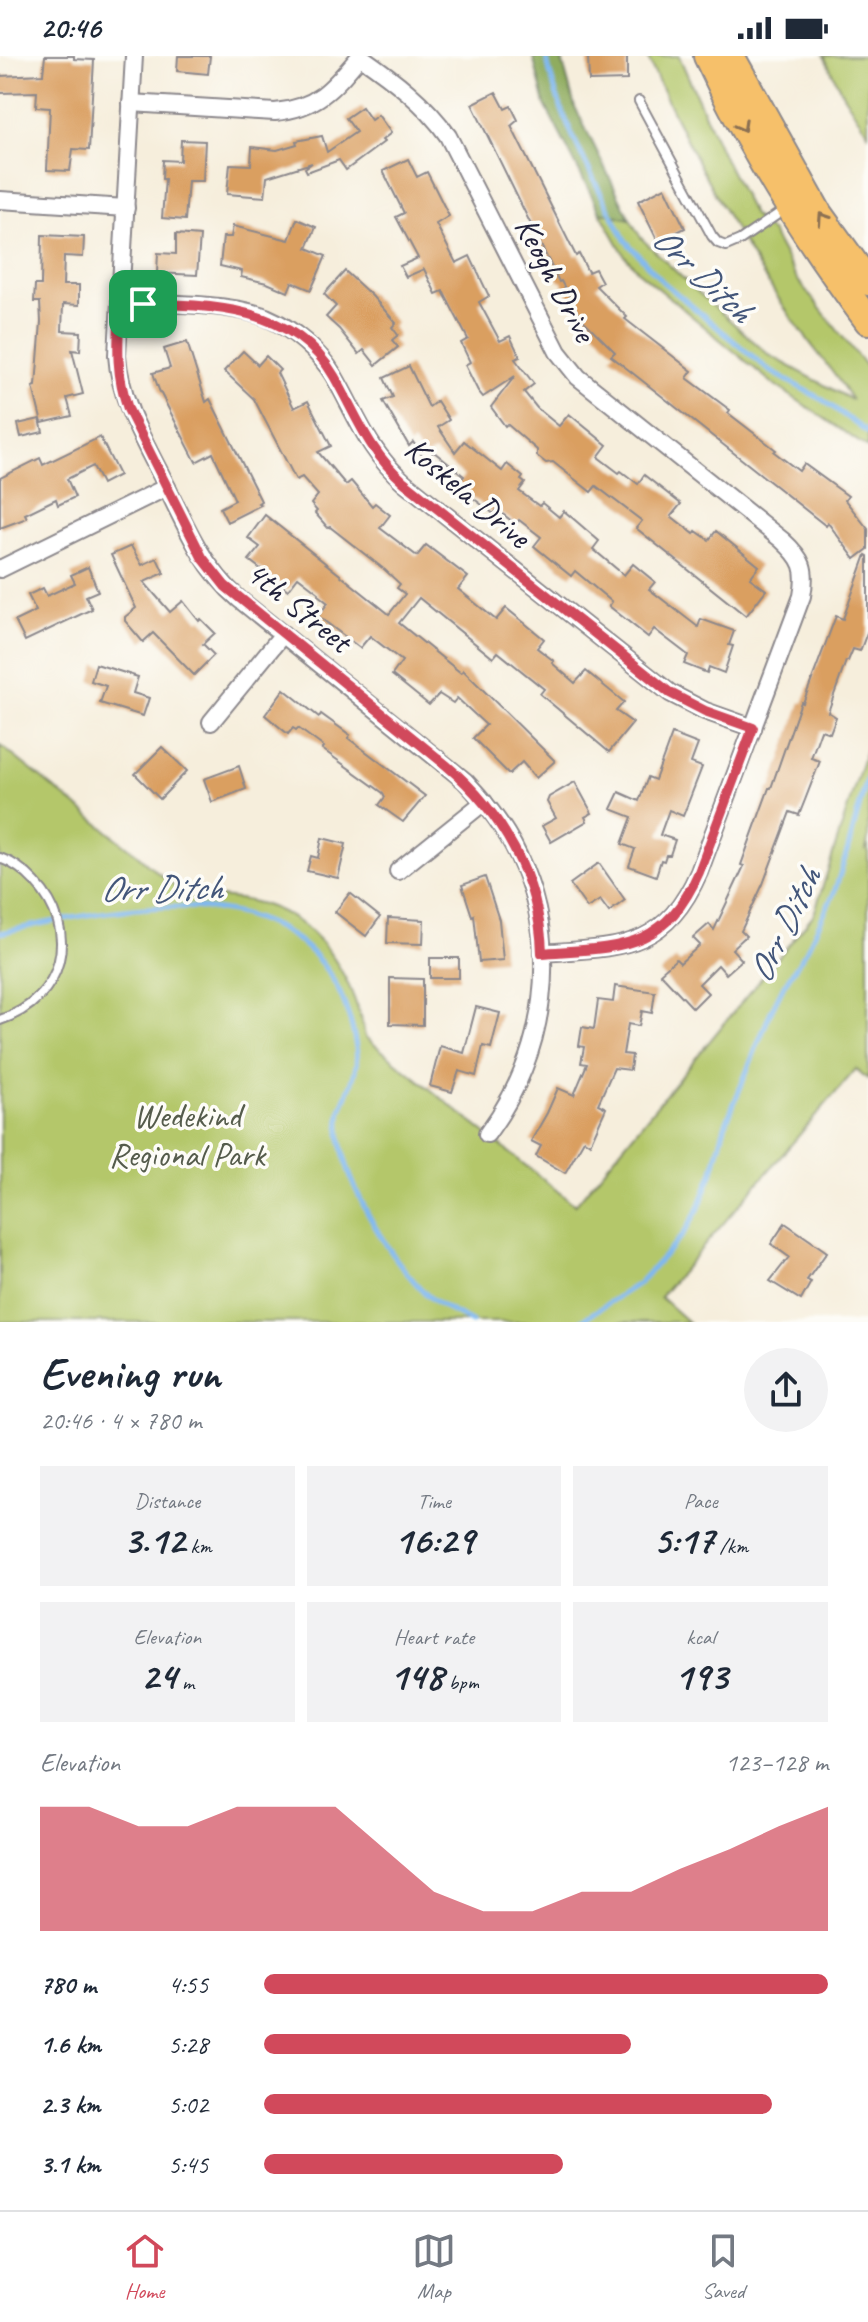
<!DOCTYPE html>
<meta charset="utf-8">
<style>
body{margin:0;font-family:Caveat,sans-serif;background:#f2f2f3;color:#1f2937;height:100vh;display:flex;flex-direction:column;font-size:30px;white-space:nowrap}
*{box-sizing:border-box;margin:0}
p{font-size:26px;color:#747a83}
.icon{flex:none;width:44px;height:44px;fill:none;stroke:currentColor;stroke-width:2;stroke-linecap:round;stroke-linejoin:round}
.map{position:relative;height:1266px;overflow:hidden}
.panel{display:flex;flex-direction:column;background:#fff;flex:1}
.panel>*{flex:none}
.pin{position:absolute;display:grid;place-items:center;width:68px;height:68px;color:#fff;margin:-34px;border-radius:16px;box-shadow:0 4px 12px #0006}
.round{display:grid;place-items:center;flex:none;width:84px;height:84px;border-radius:42px;background:#f2f2f3}
.headline{display:flex;align-items:center;justify-content:space-between;height:136px;padding:0 40px}
h1{font-size:44px;font-weight:700;line-height:60px}
.figures{display:grid;grid-template-columns:repeat(3,1fr);gap:12px;height:136px;padding:8px 40px}
.figures div{display:grid;align-content:center;border-radius:0px;background:#f2f2f3;text-align:center}
.figures b{font-size:40px;font-weight:700}
.figures small{font-size:22px;font-weight:400}
.figures p{font-size:22px}
.chart{height:224px;padding:16px 40px}
.chart p{display:flex;justify-content:space-between}
.chart svg{width:100%;height:144px;margin-top:8px;fill:#d1495b;opacity:.7}
ul{padding:0 40px;list-style:none;font-size:26px}
li{display:grid;grid-template-columns:128px 96px 1fr;align-items:center;height:60px}
li i{height:20px;border-radius:10px;background:#d1495b}
.status{display:flex;justify-content:space-between;align-items:center;height:56px;padding:0 40px;background:#fff;direction:ltr}
.status svg{height:22px;fill:currentColor}
.dock{display:flex;justify-content:space-around;align-items:center;height:112px;border-top:2px solid #e0e1e3;background:#fff;font-size:22px;color:#747a83}
.dock a{display:grid;justify-items:center;gap:4px}
.dock .on{color:#d1495b}
.map>svg:first-child{display:block}
.green{fill:#b4c76b;stroke:#6b7453;stroke-width:2}
.forest{fill:#8fac5f;stroke:#58674d;stroke-width:2}
.lines{fill:none;stroke-linecap:round;stroke-linejoin:round}
.stream{stroke:#7fb8f0;stroke-width:5}
.building{fill:#da9f61}
.service-casing{stroke:#8c888c;stroke-width:12}
.minor-casing{stroke:#8c888c;stroke-width:20}
.primary-casing{stroke:#8c888c;stroke-width:30}
.service{stroke:#fff;stroke-width:8}
.minor{stroke:#fff;stroke-width:16}
.primary{stroke:#f6c06b;stroke-width:26}
.oneway{stroke:#8c7153}
.route-casing{stroke:#fff;stroke-width:16}
.route{stroke:#d1495b;stroke-width:10}
.labels{text-anchor:middle;dominant-baseline:central;stroke-width:7;stroke-linejoin:round;paint-order:stroke}
.street-label{font-size:34px;fill:#22223b;stroke:#fdfcf7}
.park-label{font-size:34px;fill:#555c4c;stroke:#fdfcf7}
.water-label{font-size:36px;font-style:italic;fill:#43567a;stroke:#fdfcf7}
</style>
<div class="status"><b>20:46</b><svg viewBox="0 0 49 12"><path d="M0 12V9h3v3zM5 12V6h3v6zM10 12V3h3v9zM15 12V0h3v12zM26 1h20v11H26zM47 4h2v5h-2z"/></svg></div>
<div class="map">
<svg width="868" height="1266" viewBox="0 0 868 1266">
<rect width="100%" height="100%" fill="#fdfcf7"/>
<filter id="ink" filterUnits="userSpaceOnUse"><feTurbulence type="fractalNoise" baseFrequency=".0125" numOctaves="2"/><feDisplacementMap in="SourceGraphic" scale="16" xChannelSelector="R" yChannelSelector="G"/><feConvolveMatrix kernelMatrix="1 2 1 2 8 2 1 2 1" color-interpolation-filters="sRGB"/></filter>
<filter id="wash" filterUnits="userSpaceOnUse"><feTurbulence type="fractalNoise" baseFrequency=".006" numOctaves="4" result="noise"/><feDisplacementMap in="SourceGraphic" scale="32" xChannelSelector="R" yChannelSelector="G"/><feGaussianBlur stdDeviation="1.8" result="paint"/><feColorMatrix in="noise" values="0 0 0 0 0 0 0 0 0 0 0 0 0 0 0 0 0 1.4 0 .05"/><feComposite in="paint" operator="in"/></filter>
<g filter="url(#wash)">
<rect width="100%" height="100%" fill="#f6eedc"/>
<!-- green -->
<g class="green">
<path d="M647,0H679L724,102L753,159L772,177L797,223L868,313V392L772,327L640,217L625,200L600,156L630,163L641,182L691,230L769,299L852,344C832,313 807,285 786,254C732,174 686,89 647,0Z"/>
<path d="M824,0H868V77L843,39Z"/>
<path d="M868,688V783L866,793L868,791V1023L856,1013L660,1241L688,1266H0V689C45,725 90,761 134,796C146,806 171,830 183,834C200,841 230,841 250,845C317,859 352,917 365,981L575,1149L814,858Z"/>
</g>
<!-- forest -->
<path class="forest" d="M533,0H561L575,51L630,163L600,156L545,49Z"/>
<g class="lines">
<!-- stream -->
<g class="stream">
<path d="M546,0C559,65 596,126 625,184L663,226L770,315L823,344L868,377"/>
<path d="M0,877C131,847 326,806 356,991C359,1010 352,1026 345,1044C343,1049 340,1055 340,1061C336,1117 387,1199 426,1238C438,1250 457,1258 472,1266"/>
<path d="M579,1266L639,1227L682,1180L698,1154L712,1118L725,1070L771,955L784,929L806,895L834,837L848,793L868,719"/>
</g>
</g>
<g id="blocks">
<!-- building -->
<g class="building">
<path d="M45,0H74V3L94,4L89,94L73,93L70,115L47,114L50,52L36,51L37,36L0,37V20L43,18Z"/>
<path d="M178,0H210L208,18L177,15Z"/>
<path d="M588,0H627V24L589,25Z"/>
<path d="M496,36L505,53L511,50L518,64L511,70L576,200L579,198L588,216L595,213L602,226L596,230L627,261L625,263L692,315L687,322L730,354L728,357L776,394L774,396L799,415L804,408L848,440L845,444L868,473V493L855,503L828,467L826,470L611,300L615,296L580,261L561,225L559,226L472,48Z"/>
<path d="M362,51L371,64L378,59L391,77L382,84L384,86L346,114L339,104L307,116L305,112L312,107L267,121L265,141L227,138L230,108L251,109L252,91L277,94L297,88L296,85L322,80L327,96L356,76L346,62Z"/>
<path d="M181,84L205,85L203,125H188L185,164L162,162L165,123H162L163,104L180,105Z"/>
<path d="M408,103L417,121L427,116L449,160L436,168L456,207L470,200L489,240L479,246L500,285L510,280L520,301L515,303L534,328L524,336L537,352L559,370L569,358L607,389L598,401L619,417L621,415L638,428L644,419L681,448L671,460L694,478L696,475L709,484L716,475L759,510L750,522L766,534L746,560L636,472L642,465L596,430L591,436L553,406L546,407L537,400V394L507,368L505,370L491,351L515,320L483,341L478,335L465,309L470,306L461,287L468,283L443,235L436,238L424,213L406,221L400,210L418,202L396,161L404,157L383,115Z"/>
<path d="M665,131L685,172L658,186L638,145Z"/>
<path d="M297,163L316,171L307,192L326,200L311,234L292,226L288,236L267,227L241,221L242,215L220,210L223,181H231L233,170L289,184Z"/>
<path d="M176,178L200,180L197,219L157,217L158,197L176,198Z"/>
<path d="M42,179L84,181L83,201L64,200L63,229H79V249L63,248L62,275L81,276L80,295L72,294L83,338L67,342L72,360L42,367L33,331L36,330L41,266L40,246H34L35,229H41Z"/>
<path d="M345,215L372,240L396,267L392,271L398,279L392,284L398,291L376,309L364,294L359,298L339,273L326,261L336,250L324,238Z"/>
<path d="M187,286L206,346L210,343L261,445L258,447L261,449L227,466L220,452L235,444L213,397L196,406L159,334L153,317L170,312L164,293Z"/>
<path d="M243,295L258,309L266,300L280,314L277,317L294,352L308,345L331,390L318,396L346,429L351,425L372,450L375,447L390,459L380,472L417,500L426,489L468,521L458,533L474,546L496,564L506,552L544,583L537,592L554,605L552,607L575,627L586,615L624,646L616,655L633,667L609,696L540,638L544,633L498,596L493,602L419,542L399,567L461,617L463,614L555,705L536,722L522,706L509,718L473,682L486,669L457,642L453,647L439,638L429,649L392,619L402,605L370,580L360,592L318,560L328,547L318,539L319,537L298,521L288,534L249,504L260,491L248,482L265,459L389,558L405,538L397,532L400,528L385,514L330,471L328,472L315,457L317,455L311,448L318,439L302,421L296,424L254,343L224,315Z"/>
<path d="M409,310L429,351L437,345L449,364L438,371L455,396L464,385L502,415L507,408L523,421L521,424L525,427L519,435L539,450L542,447L559,461L564,455L576,465L599,485L593,493L624,519L633,508L655,526L649,533L698,571L701,563L734,575L729,589L733,590L724,617L709,611L707,617L684,608L688,599L654,573L648,581L609,550L612,546L575,515L571,520L534,490L541,481L519,464L516,468L497,454L494,458L473,442L456,429L464,420L434,396L424,402L413,386L409,390L383,345L393,341L384,322Z"/>
<path d="M40,363L43,376L21,381L18,368Z"/>
<path d="M100,381L119,419L102,428L93,410L67,423L75,441L58,449L56,443L25,458L27,462L0,472V422L40,402L43,409Z"/>
<path d="M131,490L142,509L157,502L164,517L144,526L170,556L183,545L199,565L201,563L215,577L203,588L214,599L194,619L153,577L143,586L125,565V561L136,552L111,499Z"/>
<path d="M866,499L868,500V574L860,595L853,593L848,605H846L828,656L836,661L830,677L821,674L811,702L820,705L805,744L799,759L790,756L763,828L741,875L746,880L732,893L742,904L726,918L718,909L699,928L708,937L693,952L660,917L676,903L680,907L700,889L693,882L709,868L714,874L744,810L741,809L769,732H771L801,646L803,647L836,560L843,563Z"/>
<path d="M88,511L98,535L86,540L92,553L25,585L15,565L36,555L28,539L43,532L47,540L75,527L71,519Z"/>
<path d="M96,608L138,621L133,637L149,642L143,660L100,647L106,630L91,625Z"/>
<path d="M284,633L319,661L321,658L350,679L348,682L425,740L403,766L379,749L385,741L383,737L322,693L324,691L298,672L296,674L293,672L288,678L265,659Z"/>
<path d="M672,678L698,688L691,707L702,711L683,760L669,754L660,779L675,784L670,799H666L664,805L661,804L656,820L629,810L635,793L622,788L632,761L611,753L619,736L639,745L648,721L655,724Z"/>
<path d="M162,691L187,715L160,743L135,718Z"/>
<path d="M239,710L246,733L212,746L204,723Z"/>
<path d="M575,726L592,757L585,761L587,765L551,786L542,770L556,762L547,746L549,741Z"/>
<path d="M322,782L346,788L338,822L307,815L311,800L318,802Z"/>
<path d="M599,807L625,844L609,856L600,844L587,852L570,828Z"/>
<path d="M485,821L499,864L503,904L479,906L474,859L472,860L462,829Z"/>
<path d="M350,837L380,861L366,880L335,856Z"/>
<path d="M388,862L424,864L423,888L387,887Z"/>
<rect x="430" y="902" width="29" height="20"/>
<path d="M390,922L423,923V969L390,968Z"/>
<path d="M615,930L655,936L652,957L642,955L639,970L628,968L623,998L632,999L630,1014L614,1012L598,1048L606,1052L590,1088L584,1084L565,1117L536,1100L541,1090L531,1085L547,1057L558,1032L574,1039L587,1008L581,1007L584,991L579,990L582,971L594,973L598,944L613,946Z"/>
<path d="M476,951L500,957L491,992L483,990L476,1020L459,1015L452,1036L430,1030L440,990L464,997Z"/>
<path d="M785,1167L827,1196L807,1224L811,1226L801,1244L770,1225L789,1201L771,1188Z"/>
</g>
</g>
</g>
<g filter="url(#ink)">
<use href="#blocks" fill-opacity="0" stroke="#8c888c" stroke-width="2"/>
<g class="lines">
<defs>
<g id="service">
<path d="M639,45L712,180L718,187L726,190L740,184L787,152"/>
<path d="M0,802C14,807 25,815 35,826C81,875 64,943 0,964"/>
</g>
<g id="minor">
<path d="M134,0L117,299C120,343 141,380 161,419C183,464 201,510 239,543L465,725C486,747 505,771 518,799C562,892 546,998 487,1078"/>
<path d="M360,0C393,23 425,47 448,80L558,296L578,321L593,333L782,484C803,503 807,513 802,540L699,816C664,896 618,891 542,897"/>
<path d="M131,47L275,56C318,52 334,31 360,0"/>
<path d="M0,144L126,152"/>
<path d="M120,247C162,248 227,246 266,261C292,272 320,296 334,320C357,360 368,395 404,426L670,637L705,655L753,672"/>
<path d="M0,513L167,431"/>
<path d="M211,666L283,578"/>
<path d="M398,815L484,746"/>
</g>
<g id="primary">
<path d="M707,0C750,94 806,182 868,265"/>
<path d="M731,0L819,158L868,226"/>
</g>
</defs>
<!-- service casing -->
<use href="#service" class="service-casing"/>
<!-- minor casing -->
<use href="#minor" class="minor-casing"/>
<!-- primary casing -->
<use href="#primary" class="primary-casing"/>
<!-- service -->
<use href="#service" class="service"/>
<!-- minor -->
<use href="#minor" class="minor"/>
<!-- primary -->
<use href="#primary" class="primary"/>
</g>
<!-- one-way arrows -->
<defs><path id="oneway-chevron" d="M-2-3.5L2.5 0L-2 3.5" fill="none" stroke-width="1.6" stroke-linecap="round" stroke-linejoin="round" transform="scale(2)"/></defs>
<g class="oneway">
<use href="#oneway-chevron" transform="translate(742 70) rotate(61)"/>
<use href="#oneway-chevron" transform="translate(823 162) rotate(-124)"/>
</g>
</g>
<g class="lines" filter="url(#ink)">
<defs>
<path id="route" d="M120,247C197,249 290,244 334,320C357,360 368,395 404,426L670,637L705,655L753,672L699,816C664,896 618,891 542,897C540,823 502,756 446,709L225,530L202,501L128,353C115,314 118,288 120,247Z"/>
</defs>
<!-- route casing -->
<use href="#route" class="route-casing"/>
<!-- route -->
<use href="#route" class="route"/>
</g>
<g class="labels">
<!-- street labels -->
<g class="street-label">
<text transform="translate(556 223) rotate(62)">Keogh Drive</text>
<text transform="translate(468 436) rotate(40)">Koskela Drive</text>
<text transform="translate(299 550) rotate(39)">4th Street</text>
</g>
<!-- park labels -->
<g class="park-label">
<text x="187" y="1059">Wedekind<tspan x="187" dy="39">Regional Park</tspan></text>
</g>
<!-- water labels -->
<g class="water-label">
<text transform="translate(703 218) rotate(43)">Orr Ditch</text>
<text transform="translate(161 832) rotate(-1)">Orr Ditch</text>
<text transform="translate(784 869) rotate(-64)">Orr Ditch</text>
</g>
</g>
</svg>
<div class="pin" style="left:143px;top:248px;background:#1e9e55"><svg class="icon" aria-label="arrive" viewBox="0 0 24 24"><path d="M6 21V4h12l-3 4 3 4H6"/></svg></div>
</div>
<section class="panel">
<div class="headline"><div><h1>Evening run</h1><p>20:46 · 4 × 780 m</p></div><a class="round"><svg class="icon" aria-label="share" viewBox="0 0 24 24"><path d="M12 15V3M7 8l5-5 5 5M5 13v7h14v-7"/></svg></a></div>
<div class="figures">
<div><p>Distance</p><b>3.12<small> km</small></b></div>
<div><p>Time</p><b>16:29</b></div>
<div><p>Pace</p><b>5:17<small> /km</small></b></div>
</div>
<div class="figures">
<div><p>Elevation</p><b>24<small> m</small></b></div>
<div><p>Heart rate</p><b>148<small> bpm</small></b></div>
<div><p>kcal</p><b>193</b></div>
</div>
<div class="chart"><p><span>Elevation</span>123–128 m</p>
<svg viewBox="0 0 160 44" preserveAspectRatio="none"><path d="M0 44V6L10 6L20 12L30 12L40 6L50 6L60 6L70 19L80 32L90 38L100 38L110 32L120 32L130 25L140 19L150 12L160 6V44z"/></svg>
</div>
<ul>
<li><b>780 m</b>4:55<i style="width:100%"></i></li>
<li><b>1.6 km</b>5:28<i style="width:65%"></i></li>
<li><b>2.3 km</b>5:02<i style="width:90%"></i></li>
<li><b>3.1 km</b>5:45<i style="width:53%"></i></li>
</ul>
</section>
<nav class="dock">
<a class="on"><svg class="icon" aria-label="home" viewBox="0 0 24 24"><path d="M3 11l9-7 9 7M6 9v11h12V9"/></svg>Home</a>
<a><svg class="icon" aria-label="map" viewBox="0 0 24 24"><path d="M3 6l6-2 6 2 6-2v14l-6 2-6-2-6 2zM9 4v14M15 6v14"/></svg>Map</a>
<a><svg class="icon" aria-label="saved" viewBox="0 0 24 24"><path d="M7 4h10v16l-5-4-5 4z"/></svg>Saved</a>
</nav>
